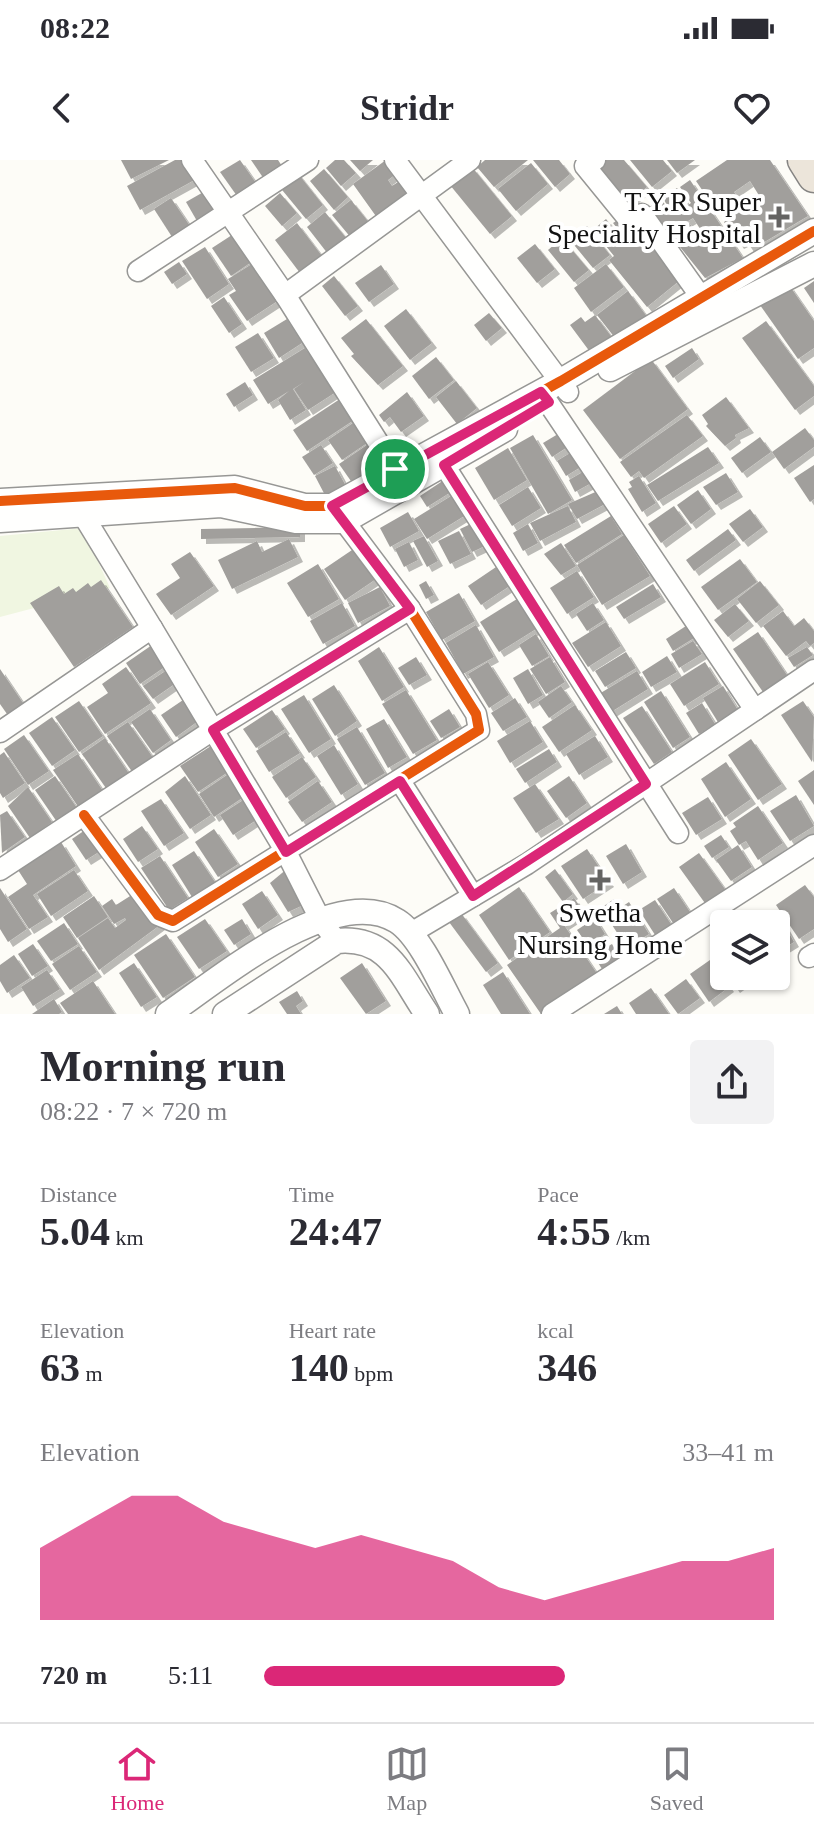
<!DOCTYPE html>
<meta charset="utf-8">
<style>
body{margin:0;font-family:Georgia,serif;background:#f2f2f3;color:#2b2b33;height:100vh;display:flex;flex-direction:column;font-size:30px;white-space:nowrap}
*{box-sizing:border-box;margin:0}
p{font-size:26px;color:#7c7c81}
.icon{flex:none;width:44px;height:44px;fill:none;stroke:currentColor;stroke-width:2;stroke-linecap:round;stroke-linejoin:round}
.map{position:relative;height:854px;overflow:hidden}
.sheet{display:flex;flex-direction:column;background:#fff;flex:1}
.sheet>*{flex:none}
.controls{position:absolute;left:710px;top:750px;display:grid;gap:16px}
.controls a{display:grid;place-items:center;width:80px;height:80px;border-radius:8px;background:#fff;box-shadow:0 2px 6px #0004;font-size:40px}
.pin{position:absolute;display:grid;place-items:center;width:68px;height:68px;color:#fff;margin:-34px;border:4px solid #fff;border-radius:50%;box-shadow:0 2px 8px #0007}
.round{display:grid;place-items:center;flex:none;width:84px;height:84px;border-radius:8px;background:#f2f2f3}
.headline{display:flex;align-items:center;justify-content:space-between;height:136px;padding:0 40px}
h1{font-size:44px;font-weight:700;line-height:60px}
.metrics{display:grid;grid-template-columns:repeat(3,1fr);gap:12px;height:136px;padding:8px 40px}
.metrics div{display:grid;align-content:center}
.metrics b{font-size:40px;font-weight:700}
.metrics small{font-size:22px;font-weight:400}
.metrics p{font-size:22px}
.chart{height:224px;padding:16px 40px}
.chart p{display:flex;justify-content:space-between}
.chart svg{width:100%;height:144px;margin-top:8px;fill:#db2777;opacity:.7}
ul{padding:0 40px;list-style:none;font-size:26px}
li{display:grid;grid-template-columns:128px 96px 1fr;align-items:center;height:60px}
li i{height:20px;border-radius:10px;background:#db2777}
.status{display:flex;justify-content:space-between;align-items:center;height:56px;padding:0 40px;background:#fff;direction:ltr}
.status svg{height:22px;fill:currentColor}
header{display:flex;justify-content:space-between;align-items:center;height:104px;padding:0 40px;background:#fff;font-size:36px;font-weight:700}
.dock{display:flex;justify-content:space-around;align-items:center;height:112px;border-top:2px solid #e1e1e2;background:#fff;font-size:22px;color:#7c7c81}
.dock a{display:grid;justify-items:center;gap:4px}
.dock .on{color:#db2777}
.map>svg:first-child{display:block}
.pitch{fill:#f0f6e1}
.building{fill:#a19f9c;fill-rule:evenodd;filter:url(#shadow)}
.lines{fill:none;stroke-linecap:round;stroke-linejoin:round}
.minor-casing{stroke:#979795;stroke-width:23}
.tertiary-casing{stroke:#979795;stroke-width:27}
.trunk-casing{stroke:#858482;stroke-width:35}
.minor{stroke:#fffffe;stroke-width:20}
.tertiary{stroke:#fffffe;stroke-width:24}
.trunk{stroke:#ece5da;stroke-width:32}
.cycleway-casing{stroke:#fff;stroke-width:15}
.cycleway{stroke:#e8590c;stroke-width:10}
.route-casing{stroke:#fff;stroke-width:16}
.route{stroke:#db2777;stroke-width:10}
.poi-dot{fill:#646362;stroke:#fff;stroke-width:3}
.labels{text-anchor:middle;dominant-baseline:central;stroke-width:8;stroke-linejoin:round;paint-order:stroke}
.poi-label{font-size:28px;fill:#111;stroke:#fff;text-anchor:end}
</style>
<div class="status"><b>08:22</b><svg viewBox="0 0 49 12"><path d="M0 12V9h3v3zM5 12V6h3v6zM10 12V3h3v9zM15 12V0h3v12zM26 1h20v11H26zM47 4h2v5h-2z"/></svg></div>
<header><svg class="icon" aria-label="back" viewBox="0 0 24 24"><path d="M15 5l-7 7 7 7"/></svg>Stridr<svg class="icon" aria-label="heart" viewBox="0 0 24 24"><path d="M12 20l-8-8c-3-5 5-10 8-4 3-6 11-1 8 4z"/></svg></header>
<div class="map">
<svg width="814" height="854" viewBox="0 0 814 854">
<defs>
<filter id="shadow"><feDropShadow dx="5" dy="5" stdDeviation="0" flood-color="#0004"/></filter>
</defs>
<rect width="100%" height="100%" fill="#fdfcf7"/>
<!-- pitch -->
<path class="pitch" d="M83,368L110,428L0,457V376Z"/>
<!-- building -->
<g class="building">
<path d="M121,0H169L131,19Z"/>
<path d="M175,0H188L198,18L140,50L127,26Z"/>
<path d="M240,0L256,23L237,36L220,12Z"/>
<path d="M251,0H278L282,6L264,19Z"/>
<path d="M335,0H344L356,13L341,26L326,8Z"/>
<path d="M350,0H373L360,11Z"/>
<path d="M386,0L396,14L388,20L392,26L401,20L411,35L378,59L353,24Z"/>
<path d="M485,0H528L494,27L477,7Z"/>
<path d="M533,0H559L570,14L555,27Z"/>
<path d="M604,0H624L647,27L628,43L597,5Z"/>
<path d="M630,0H663L672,11L652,27Z"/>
<path d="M667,0H695L677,13Z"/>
<path d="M727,0H770L808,56L756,87L754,83L749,87L745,81L739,84L724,62L739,51L729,35L713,46L696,21ZM750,21L760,37L744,47L734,32Z"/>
<path d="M531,3L548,24L516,51L498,29Z"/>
<path d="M472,7L512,56L490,74L450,25Z"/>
<path d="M324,9L348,37L334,50L310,21Z"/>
<path d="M296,11L323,45L306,59L278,25Z"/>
<path d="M690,20L743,98L705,118L676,82L673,85L648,48L661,39L672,54L663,38L677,28L688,45L691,43L680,27ZM693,58L708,81L703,84L688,61Z"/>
<path d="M207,30L218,49L197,61L186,42Z"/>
<path d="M280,33L297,53L282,66L265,46Z"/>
<path d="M171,38L192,69L174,80L154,49Z"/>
<path d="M351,40L371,65L352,79L332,55Z"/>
<path d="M325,52L347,79L328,94L307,67Z"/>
<path d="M621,58L636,76L628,82L613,63Z"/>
<path d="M606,59L627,85L646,70L684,117L647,147L609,100L614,96L593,70Z"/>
<path d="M297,63L322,96L300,113L275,80Z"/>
<path d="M587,66L610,95L593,108L570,80Z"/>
<path d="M232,75L250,103L231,116L212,88Z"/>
<path d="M562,78L589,110L574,122L548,90Z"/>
<path d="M535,84L555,109L537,123L517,98Z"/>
<path d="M205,87L229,124L207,139L182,101Z"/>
<path d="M179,102L187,114L172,124L164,112Z"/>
<path d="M252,104L279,140L247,161L229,135L236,131L228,119Z"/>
<path d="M606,104L624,127L591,152L574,128Z"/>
<path d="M381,105L394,124L369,142L355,123Z"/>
<path d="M334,116L358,146L345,156L322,126Z"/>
<path d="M814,121V143L804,128Z"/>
<path d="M789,125L814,161V188L798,199L760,145Z"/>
<path d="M628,131L648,158L615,178L597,155Z"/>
<path d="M224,137L242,164L229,173L211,146Z"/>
<path d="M406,149L432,183L410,200L384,166Z"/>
<path d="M489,153L502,168L486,181L474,165Z"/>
<path d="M595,155L614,180L593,196L570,165L581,157L585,162Z"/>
<path d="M287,159L302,183L279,198L264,173Z"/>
<path d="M366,159L403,206L378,225L351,196L354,194L341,178Z"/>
<path d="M766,161L814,226V236L795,250L742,178Z"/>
<path d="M258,173L274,198L251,212L235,187Z"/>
<path d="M305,188L336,232L308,250L294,229L304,222L293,229L306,250L290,260L278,240L289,231L268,244L253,220Z"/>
<path d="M692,188L699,199L673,218L665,206Z"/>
<path d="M436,197L454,220L429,239L412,216Z"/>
<path d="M651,199L688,249L620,299L583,250Z"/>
<path d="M456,221L477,248L457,264L436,237Z"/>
<path d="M245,222L253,235L234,247L226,234Z"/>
<path d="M407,232L424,256L401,272L390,257L384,262L379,255Z"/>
<path d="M343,237L357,258L307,291L293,270Z"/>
<path d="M726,237L749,268L735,275L736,278L725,286L706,266L708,264L702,255Z"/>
<path d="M687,255L703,276L644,318L639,311L631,317L620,302Z"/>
<path d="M356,261L370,281L342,300L328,280Z"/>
<path d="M805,268L814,280V287L784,309L772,292Z"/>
<path d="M563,271L572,284L552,297L543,283Z"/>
<path d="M533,275L572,340L548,354L510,288Z"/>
<path d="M760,277L771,292L742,313L731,298Z"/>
<path d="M321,285L333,303L314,315L302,297Z"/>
<path d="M367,285L381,306L353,324L339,304Z"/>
<path d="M708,287L719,303L658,341L647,325Z"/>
<path d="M508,288L527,320L494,340L475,308Z"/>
<path d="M575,290L584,305L566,316L557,301Z"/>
<path d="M814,305V339L810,342L794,318Z"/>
<path d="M335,306L347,328L327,339L315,316Z"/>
<path d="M588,309L595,321L575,332L569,320Z"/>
<path d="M726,313L738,332L716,345L703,327Z"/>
<path d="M639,316L656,343L642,352L628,329L632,327L629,322Z"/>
<path d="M444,320L451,332L427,347L420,336Z"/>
<path d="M528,327L541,348L512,366L499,345Z"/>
<path d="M600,330L607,343L577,359L568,344Z"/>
<path d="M698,330L711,349L691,364L677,345Z"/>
<path d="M456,333L469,353L427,379L414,359Z"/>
<path d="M568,346L576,362L540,381L530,363Z"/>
<path d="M674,346L687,364L661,383L648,364Z"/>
<path d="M750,349L763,367L743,382L729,364Z"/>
<path d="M408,352L419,371L390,387L380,368Z"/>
<path d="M611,356L622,374L576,403L564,385Z"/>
<path d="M475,362L487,385L472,392L460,369Z"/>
<path d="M528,364L538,383L523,391L513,373Z"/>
<path d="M300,367V377L201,379V369Z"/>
<path d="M728,369L736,380L694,411L686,400Z"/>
<path d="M459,371L471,394L450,404L438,381Z"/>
<path d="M624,375L650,416L602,445L577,405Z"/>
<path d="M424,376L438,401L427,407L413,381Z"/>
<path d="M289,379L298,397L232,429L218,400L257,381L262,392Z"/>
<path d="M409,382L418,400L404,407L395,389Z"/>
<path d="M561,383L576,406L561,415L544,394Z"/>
<path d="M355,388L376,419L345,440L324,409Z"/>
<path d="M190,392L214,426L171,455L156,434L180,418L171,404Z"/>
<path d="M740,399L757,422L718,450L701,427Z"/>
<path d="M318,404L339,439L308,457L287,423Z"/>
<path d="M499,405L511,425L481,445L468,426Z"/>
<path d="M577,411L594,437L567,454L550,428Z"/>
<path d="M101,420L133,467L74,507L30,443L59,426L64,434L73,428L76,432L88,423L91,427Z"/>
<path d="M426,421L434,435L426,439L419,425Z"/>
<path d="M760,421L779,445L756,463L737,439Z"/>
<path d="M653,424L661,437L624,459L616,447Z"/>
<path d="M380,427L390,446L358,463L348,443Z"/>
<path d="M459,433L475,461L442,480L426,452Z"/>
<path d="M517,439L536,469L499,492L480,462Z"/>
<path d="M342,443L355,466L323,484L310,461Z"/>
<path d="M593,443L604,460L587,471L576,454Z"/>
<path d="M735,444L749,461L728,477L714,460Z"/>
<path d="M783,451L794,466L804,458L814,471V483L810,486L806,481L786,496L763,466Z"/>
<path d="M606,462L621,486L588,507L572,483Z"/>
<path d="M476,465L494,497L463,514L446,483Z"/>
<path d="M686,466L694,478L673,491L666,479Z"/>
<path d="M758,472L787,515L763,532L733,489Z"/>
<path d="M536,474L549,496L532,506L519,485Z"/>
<path d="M693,481L702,494L679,508L671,494Z"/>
<path d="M152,485L166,506L140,524L126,503Z"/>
<path d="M379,487L404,527L382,541L358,501Z"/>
<path d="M807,487L813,495L794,507L788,498Z"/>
<path d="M626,492L636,508L605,527L595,511Z"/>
<path d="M667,496L677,512L651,527L642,512Z"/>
<path d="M416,497L427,515L409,525L398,508Z"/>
<path d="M550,497L565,522L546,534L530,509Z"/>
<path d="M488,502L509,535L489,548L468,514Z"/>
<path d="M705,502L719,524L684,546L670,524Z"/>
<path d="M126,507L151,543L105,574L87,547L108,533L102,524Z"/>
<path d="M0,509L23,543L7,554L0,544Z"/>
<path d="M528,509L543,535L528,544L513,518Z"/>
<path d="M167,510L176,523L153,539L143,526Z"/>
<path d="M637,511L648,529L611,552L599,534Z"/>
<path d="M334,525L357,561L335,576L312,539Z"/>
<path d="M561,526L572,542L549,558L538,542Z"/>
<path d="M723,526L741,555L721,567L703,538Z"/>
<path d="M406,530L437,580L413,594L382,544Z"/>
<path d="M661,531L690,577L673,588L644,542Z"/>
<path d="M304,535L331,579L309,593L281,549Z"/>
<path d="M186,538L201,559L176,577L161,555Z"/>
<path d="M515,538L527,557L503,571L491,553Z"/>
<path d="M79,541L103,576L79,592L55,557Z"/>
<path d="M803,541L814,557L812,602L781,555Z"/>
<path d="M702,543L715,564L699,574L686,553Z"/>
<path d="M575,545L592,570L559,592L542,567Z"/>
<path d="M642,546L672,592L654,604L623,558Z"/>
<path d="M150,549L171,580L153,593L131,562Z"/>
<path d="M449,549L460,567L441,578L430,561Z"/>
<path d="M272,550L285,569L256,588L243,569Z"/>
<path d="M52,557L75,590L52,606L29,573Z"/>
<path d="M384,559L407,597L388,608L366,569Z"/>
<path d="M530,561L543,582L510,603L497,581Z"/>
<path d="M128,562L154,599L133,613L107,576Z"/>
<path d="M357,567L385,613L365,625L337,579Z"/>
<path d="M286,572L300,593L269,612L256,591Z"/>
<path d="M24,575L49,611L28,625L4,589Z"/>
<path d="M595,576L608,597L579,615L566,594Z"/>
<path d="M105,578L130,615L108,631L82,594Z"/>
<path d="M751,579L782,624L758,640L728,595Z"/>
<path d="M214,584L231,610L198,632L180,606Z"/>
<path d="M334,585L358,624L341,635L317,596Z"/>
<path d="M549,589L557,602L525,623L516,609Z"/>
<path d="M4,592L25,623L3,638L0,633V595Z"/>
<path d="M78,594L103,631L79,648L53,610Z"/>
<path d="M302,597L316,617L286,638L272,617Z"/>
<path d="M726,602L751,639L725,657L701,619Z"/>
<path d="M814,610V645L798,621Z"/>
<path d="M230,613L245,636L214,657L199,634Z"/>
<path d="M55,616L77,648L57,662L35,630Z"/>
<path d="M185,616L211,655L190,669L165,632Z"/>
<path d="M569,616L587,643L566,658L547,631Z"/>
<path d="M318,621L332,642L302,662L288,642Z"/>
<path d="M535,624L559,659L536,673L513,638Z"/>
<path d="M28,627L52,662L30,678L8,646Z"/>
<path d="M796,635L814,666L790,681L770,651Z"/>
<path d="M248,637L261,657L233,675L220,655Z"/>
<path d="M708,637L722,659L696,675L682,653Z"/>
<path d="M161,639L184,673L164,686L141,651Z"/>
<path d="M758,646L783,683L758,700L746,681L739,685L730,671L736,667L733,663Z"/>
<path d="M7,651L25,677L2,693L0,655Z"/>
<path d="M142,666L158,689L138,702L123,679Z"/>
<path d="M88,668L102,690L86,700L72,679Z"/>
<path d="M214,669L238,704L218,717L195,682Z"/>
<path d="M721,675L729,687L712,698L704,686Z"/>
<path d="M61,682L76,706L33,735L48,757L29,769L8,737L27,724L18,710Z"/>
<path d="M626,684L642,712L623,724L606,696Z"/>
<path d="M738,685L752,707L731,721L716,700Z"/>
<path d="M587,689L609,722L583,739L561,706Z"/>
<path d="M194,691L215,722L192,737L172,705Z"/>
<path d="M699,693L727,732L707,746L679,707Z"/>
<path d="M160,696L188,738L169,750L141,708Z"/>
<path d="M288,708L310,742L288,752L270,723Z"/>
<path d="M555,709L573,734L563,742L545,717Z"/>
<path d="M74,710L88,731L51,756L37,734Z"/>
<path d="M805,725L814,737V769L799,779L776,745Z"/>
<path d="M519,727L550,772L509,800L479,755Z"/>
<path d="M0,728L27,769L8,782L0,769Z"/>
<path d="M674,728L690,752L673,763L657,739Z"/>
<path d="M138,731L160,765L99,810L78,778L108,758L115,768L126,760L125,758L114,764L102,746L112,739L116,745Z"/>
<path d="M262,731L278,755L258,769L242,744Z"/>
<path d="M94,736L108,757L77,778L63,757Z"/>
<path d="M574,738L584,752L564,765L598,815L541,854L507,805L560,768L550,753Z"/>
<path d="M614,739L620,748L629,742L649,774L627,788L601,748Z"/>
<path d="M655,740L673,767L657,778L639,750Z"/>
<path d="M777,752L794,782L776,793V764H757Z"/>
<path d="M461,753L498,803L486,812L449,762Z"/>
<path d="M595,758L605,774L588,786L577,770Z"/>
<path d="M205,759L227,791L199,809L177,777Z"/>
<path d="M242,759L251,774L234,785L224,770Z"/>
<path d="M64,763L78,784L51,801L37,781Z"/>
<path d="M166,774L195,817L163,838L134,795Z"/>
<path d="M33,784L48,806L32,816L18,794Z"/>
<path d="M612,784L620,798L602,809L593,795Z"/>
<path d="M79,786L97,812L70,830L52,804Z"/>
<path d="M14,795L30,818L7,833L0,821V805Z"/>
<path d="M710,800L729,827L709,842L690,814Z"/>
<path d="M134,803L157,837L141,847L119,813Z"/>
<path d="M362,803L386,841L366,854L340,818Z"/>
<path d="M47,810L60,829L33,846L21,827Z"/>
<path d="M503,812L530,854H501L483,825Z"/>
<path d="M727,816H752L735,828Z"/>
<path d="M686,819L700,838L678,854L664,835Z"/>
<path d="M93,821L115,854H68L60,843Z"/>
<path d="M651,828L669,854H636L629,843Z"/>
<path d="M297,831L303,841L296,846L301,854H287L279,842Z"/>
<path d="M54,839L62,852L59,854H32Z"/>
<path d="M617,846L622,854H604Z"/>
</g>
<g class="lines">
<defs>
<g id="minor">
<path d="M192,0L285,135L395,309"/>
<path d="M395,0L568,232"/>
<path d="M595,0L585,6L629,60L642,54L701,137"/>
<path d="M138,111L308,0"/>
<path d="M285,135L470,0"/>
<path d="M541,232L755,550L814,510"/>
<path d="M444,305L678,673"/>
<path d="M83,355L152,468"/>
<path d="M0,572L152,468L213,570L0,710"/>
<path d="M400,621L473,736"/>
<path d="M84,655L158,755L173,761L479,570L476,554L410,449L335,349"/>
<path d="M411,773L527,704L755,550"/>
<path d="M337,781L321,761L286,692L213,570L410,449"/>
<path d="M809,797L814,794"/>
<path d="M552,854L814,685"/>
</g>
<g id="tertiary">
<path d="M610,209L814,104"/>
<path d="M0,341L235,328L305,346H332L561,221L814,71"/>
<path d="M0,360L221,345L296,361H344L505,269"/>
<path d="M168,854C218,820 335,721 397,761C421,776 443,829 457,854"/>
<path d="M225,854L337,781C389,776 401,816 427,854"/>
</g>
<path id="trunk" d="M804,0L814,16"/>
</defs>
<!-- minor casing -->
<use href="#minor" class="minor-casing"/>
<!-- tertiary casing -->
<use href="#tertiary" class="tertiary-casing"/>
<!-- trunk casing -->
<use href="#trunk" class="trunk-casing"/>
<!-- minor -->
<use href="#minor" class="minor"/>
<!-- tertiary -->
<use href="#tertiary" class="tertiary"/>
<!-- trunk -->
<use href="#trunk" class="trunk"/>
<defs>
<g id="cycleway">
<path d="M0,341L235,328L305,346H332L561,221L814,71"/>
<path d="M84,655L158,755L173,761L479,570L476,554L410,449L332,346"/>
</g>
</defs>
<!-- cycleway casing -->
<use href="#cycleway" class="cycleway-casing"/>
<!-- cycleway -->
<use href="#cycleway" class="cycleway"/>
</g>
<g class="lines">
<defs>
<path id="route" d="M541,232L549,242L444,305L646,624L473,736L400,621L286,692L213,570L410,449L332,346Z"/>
</defs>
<!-- route casing -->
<use href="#route" class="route-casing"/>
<!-- route -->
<use href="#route" class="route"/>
</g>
<!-- markers -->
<g class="poi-dot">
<path d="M775 45h8v8h8v8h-8v8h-8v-8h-8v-8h8z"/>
<path d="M596 708h8v8h8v8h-8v8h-8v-8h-8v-8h8z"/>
</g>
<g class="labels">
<!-- poi labels -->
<g class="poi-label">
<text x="761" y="41">T.Y.R Super<tspan x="761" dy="32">Speciality Hospital</tspan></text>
<text x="600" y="752" text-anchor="middle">Swetha<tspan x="600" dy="32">Nursing Home</tspan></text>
</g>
</g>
</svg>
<div class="controls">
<a><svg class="icon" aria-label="layers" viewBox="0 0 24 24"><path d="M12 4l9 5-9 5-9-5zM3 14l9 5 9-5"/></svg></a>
</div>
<div class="pin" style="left:395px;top:309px;background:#1e9e55"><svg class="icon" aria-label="arrive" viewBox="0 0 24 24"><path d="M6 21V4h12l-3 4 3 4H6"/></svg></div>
</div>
<section class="sheet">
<div class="headline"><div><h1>Morning run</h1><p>08:22 · 7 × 720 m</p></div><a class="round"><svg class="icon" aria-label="share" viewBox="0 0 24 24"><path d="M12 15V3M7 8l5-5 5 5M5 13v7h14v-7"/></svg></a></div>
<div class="metrics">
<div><p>Distance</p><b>5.04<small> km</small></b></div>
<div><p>Time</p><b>24:47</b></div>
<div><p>Pace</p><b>4:55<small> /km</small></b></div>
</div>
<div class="metrics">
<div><p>Elevation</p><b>63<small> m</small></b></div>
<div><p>Heart rate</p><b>140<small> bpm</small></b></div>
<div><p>kcal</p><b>346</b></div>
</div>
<div class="chart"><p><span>Elevation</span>33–41 m</p>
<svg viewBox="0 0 160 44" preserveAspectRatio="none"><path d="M0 44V22L10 14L20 6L30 6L40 14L50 18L60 22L70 18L80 22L90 26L100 34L110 38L120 34L130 30L140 26L150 26L160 22V44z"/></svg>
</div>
<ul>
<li><b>720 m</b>5:11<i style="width:59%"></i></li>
</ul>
</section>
<nav class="dock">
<a class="on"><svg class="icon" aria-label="home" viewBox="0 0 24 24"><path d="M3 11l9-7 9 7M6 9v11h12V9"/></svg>Home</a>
<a><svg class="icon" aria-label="map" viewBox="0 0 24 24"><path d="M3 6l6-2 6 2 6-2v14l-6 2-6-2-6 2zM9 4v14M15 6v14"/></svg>Map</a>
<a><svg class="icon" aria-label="saved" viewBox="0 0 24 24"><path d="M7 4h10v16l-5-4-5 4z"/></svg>Saved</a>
</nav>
